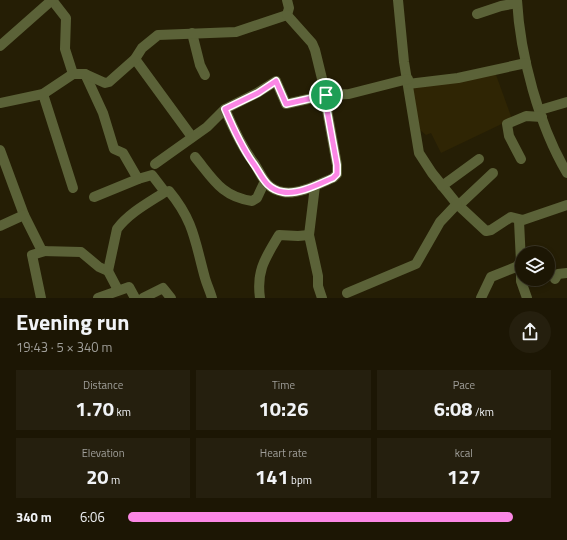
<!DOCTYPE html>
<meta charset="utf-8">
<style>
body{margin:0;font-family:"Titillium Web",sans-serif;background:#251f0e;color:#f1f3f6;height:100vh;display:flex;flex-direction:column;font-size:15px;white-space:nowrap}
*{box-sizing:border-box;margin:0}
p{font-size:13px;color:#a09f9a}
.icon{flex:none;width:22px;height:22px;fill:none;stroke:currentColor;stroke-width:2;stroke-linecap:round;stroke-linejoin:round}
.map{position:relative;height:298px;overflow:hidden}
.side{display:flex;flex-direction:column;background:#1c1604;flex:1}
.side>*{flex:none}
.buttons{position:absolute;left:515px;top:246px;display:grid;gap:8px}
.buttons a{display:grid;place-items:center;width:40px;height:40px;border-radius:50%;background:#1c1604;box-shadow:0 2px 6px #0003,0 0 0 1px #3a3526;font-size:20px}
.pin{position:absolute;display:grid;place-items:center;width:34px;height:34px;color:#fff;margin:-17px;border:2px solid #fff;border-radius:50%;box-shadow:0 1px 4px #0007}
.round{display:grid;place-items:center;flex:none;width:42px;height:42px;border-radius:21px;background:#251f0e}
.summary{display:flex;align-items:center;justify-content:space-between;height:68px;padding:0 16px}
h1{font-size:22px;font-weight:700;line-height:30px}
.metrics{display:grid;grid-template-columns:repeat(3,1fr);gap:6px;height:68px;padding:4px 16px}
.metrics div{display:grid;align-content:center;border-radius:0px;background:#251f0e;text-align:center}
.metrics b{font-size:20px;font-weight:700}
.metrics small{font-size:11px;font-weight:400}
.metrics p{font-size:11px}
ul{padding:0 16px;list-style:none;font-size:13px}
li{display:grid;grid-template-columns:64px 48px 1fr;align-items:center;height:30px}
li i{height:10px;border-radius:5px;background:#fb87e5}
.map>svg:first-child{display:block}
.built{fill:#2f2504}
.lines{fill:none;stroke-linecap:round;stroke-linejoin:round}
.minor{stroke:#5b6238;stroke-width:10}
.route-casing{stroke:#fff;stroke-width:8}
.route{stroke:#fb87e5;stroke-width:5}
</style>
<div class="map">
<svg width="567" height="298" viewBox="0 0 567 298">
<rect width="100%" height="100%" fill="#251e05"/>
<!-- built -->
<path class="built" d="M495,72L512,119L441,153L431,133L426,135L420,130L412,86Z"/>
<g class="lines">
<!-- minor -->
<g class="minor">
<path d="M52,0L66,18L65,49L73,74"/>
<path d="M398,0L404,62L419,153L432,173L457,204L486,231L491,230L511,217L523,220L567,205"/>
<path d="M517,0C520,55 539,126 567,173"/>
<path d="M477,14L501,6L517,3"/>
<path d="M287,15L289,8L287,0"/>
<path d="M192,33L200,65L205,75"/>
<path d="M0,46L52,0"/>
<path d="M135,59L192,137"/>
<path d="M85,74L103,113L114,149L123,153L138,179L152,175L165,192L169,191C194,221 195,242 205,278C207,285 210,291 212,298"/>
<path d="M408,84L458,78L526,63"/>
<path d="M43,94L73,188"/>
<path d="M0,103L43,94L73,74H85L105,83L109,82L135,59L142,48L158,35L236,32L287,15"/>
<path d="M225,109C233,128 241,146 254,163C262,175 265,189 283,192C298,195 319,184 333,178L337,174V165L325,99L326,95L315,50L312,43L287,15"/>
<path d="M540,110L567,102"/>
<path d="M0,150L24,215L42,251L81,252L99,267L108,271L118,290"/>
<path d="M195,157C213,179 222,197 252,201L257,198L264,183"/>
<path d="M521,159L509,136L507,124L526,116L542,117"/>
<path d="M155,164L207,127L225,109L257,93L276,81L286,104L326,95L349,94L408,79"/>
<path d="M315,186L309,235L318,276V286L322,298"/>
<path d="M442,186L479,159"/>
<path d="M94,197L138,179"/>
<path d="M458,206L493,173"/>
<path d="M0,226L24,215"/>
<path d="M521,262V281L527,298"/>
<path d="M108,271L117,229C129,213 148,203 165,192"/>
<path d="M555,279L558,274L567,273"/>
<path d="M347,293L416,264L440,222L457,204"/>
<path d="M41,298L32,255L45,251"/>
<path d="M98,298L129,287L135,298"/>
<path d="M143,298L163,288L171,298"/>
<path d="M260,298C256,270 266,257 279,235L298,236L309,235"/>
<path d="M481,298L491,277L516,267L521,262L519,221"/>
</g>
</g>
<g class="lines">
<defs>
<path id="route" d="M276,81L286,104L326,95L325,99L337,165V174L333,178C319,184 298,195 283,192C265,189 262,175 253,163C241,146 233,128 225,109L258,93Z"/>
</defs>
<!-- route casing -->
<use href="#route" class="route-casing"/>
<!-- route -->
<use href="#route" class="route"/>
</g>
</svg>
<div class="buttons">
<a><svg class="icon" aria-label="layers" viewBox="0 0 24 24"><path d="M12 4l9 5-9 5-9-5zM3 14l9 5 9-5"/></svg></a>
</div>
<div class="pin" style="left:326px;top:95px;background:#1e9e55"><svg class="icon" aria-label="arrive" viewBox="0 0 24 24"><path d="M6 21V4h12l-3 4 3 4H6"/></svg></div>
</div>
<section class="side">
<div class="summary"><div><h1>Evening run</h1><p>19:43 · 5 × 340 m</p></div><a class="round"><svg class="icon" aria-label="share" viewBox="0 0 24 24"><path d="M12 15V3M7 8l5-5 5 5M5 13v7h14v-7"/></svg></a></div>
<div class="metrics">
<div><p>Distance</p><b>1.70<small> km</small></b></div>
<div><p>Time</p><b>10:26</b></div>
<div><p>Pace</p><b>6:08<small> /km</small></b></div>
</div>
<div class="metrics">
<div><p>Elevation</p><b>20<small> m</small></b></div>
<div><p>Heart rate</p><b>141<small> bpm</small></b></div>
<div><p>kcal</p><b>127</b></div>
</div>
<ul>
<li><b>340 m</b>6:06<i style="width:91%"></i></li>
</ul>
</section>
